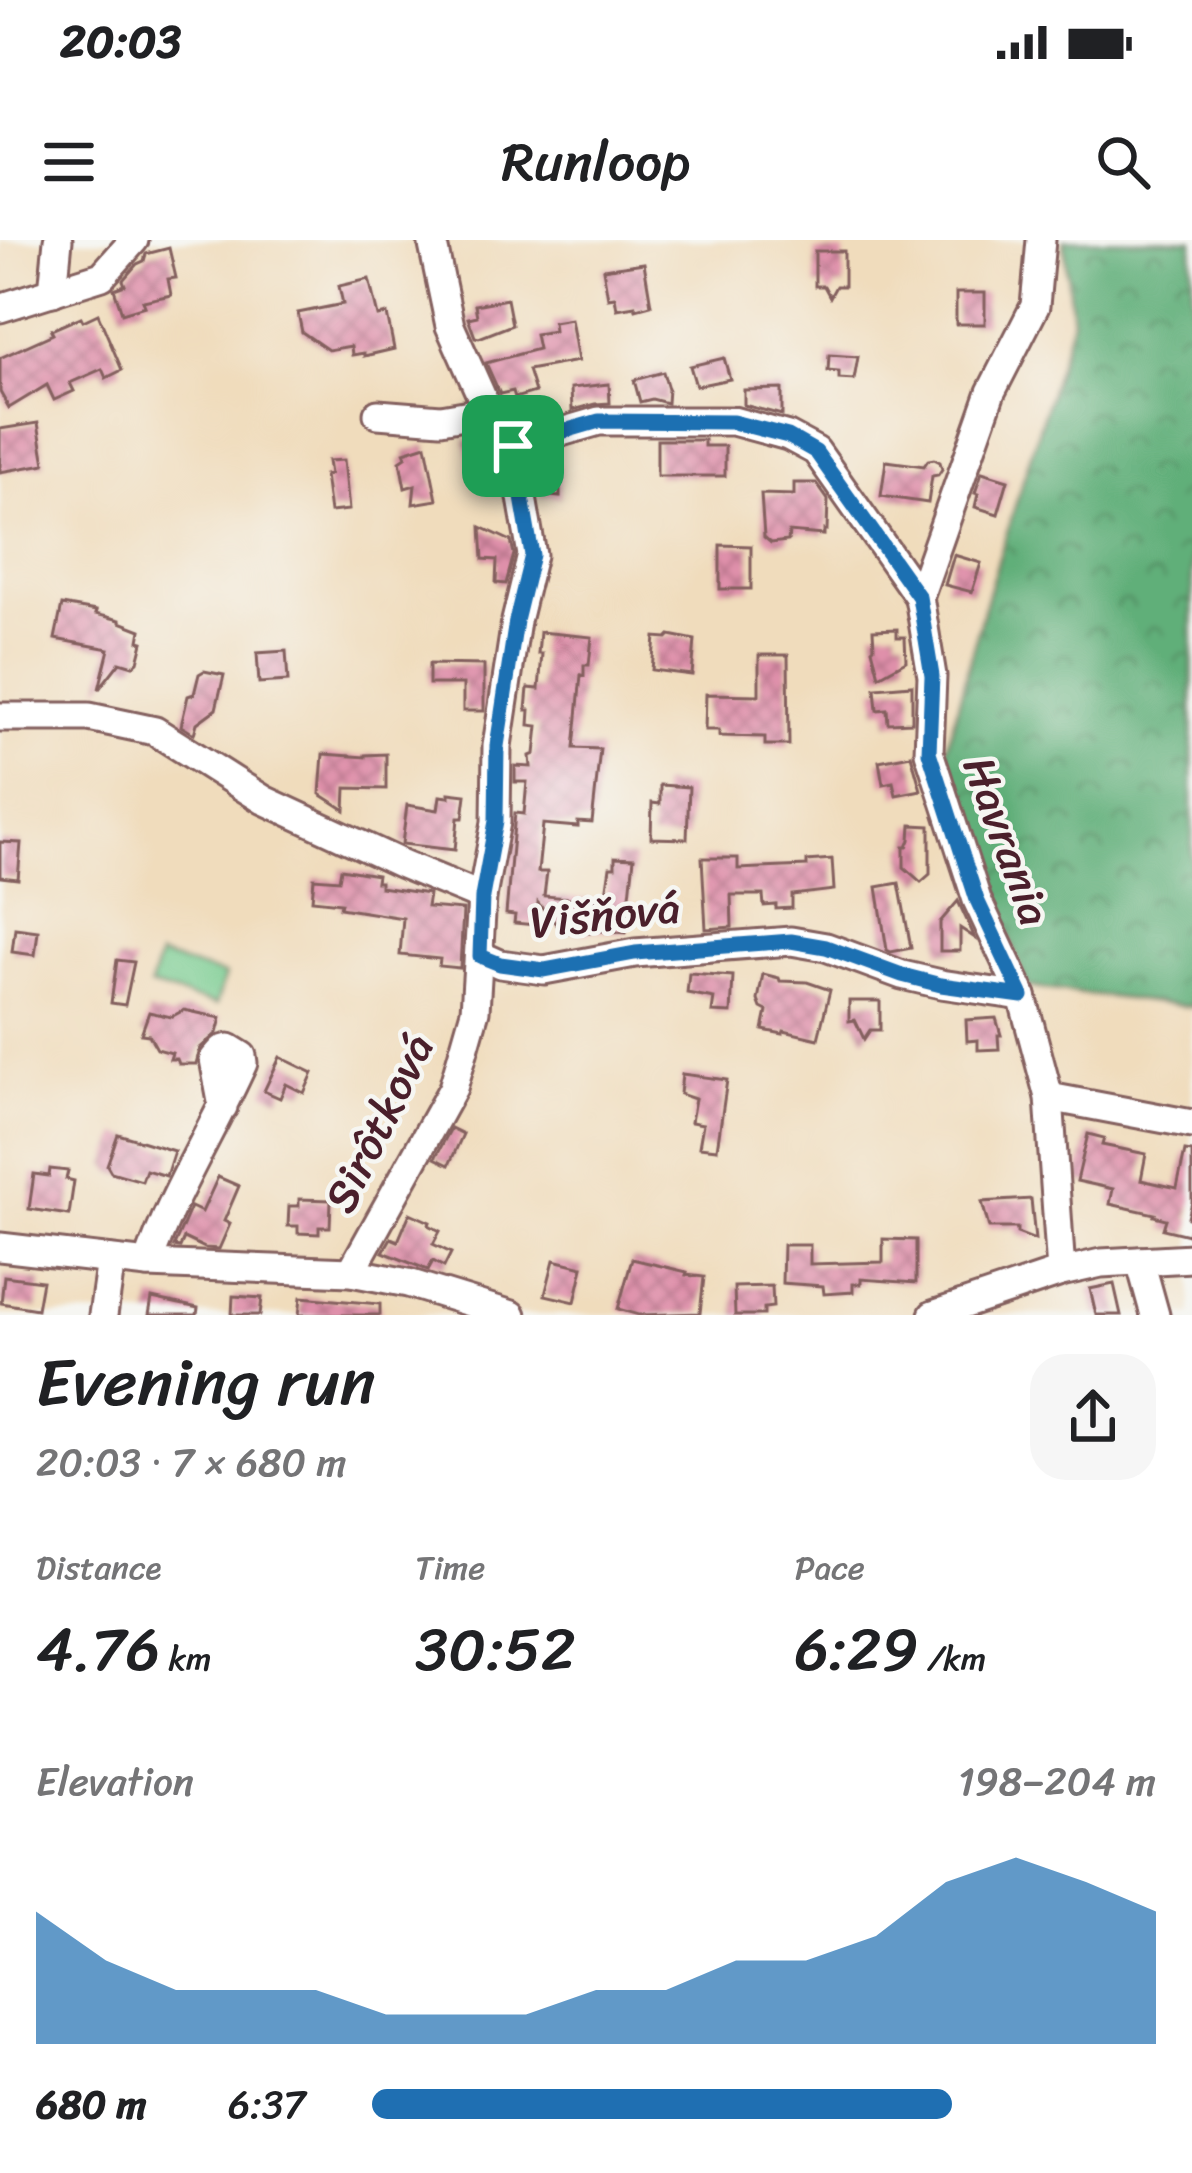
<!DOCTYPE html>
<meta charset="utf-8">
<style>
body{margin:0;font-family:Sriracha,sans-serif;background:#f6f6f6;color:#202124;height:100vh;display:flex;flex-direction:column;font-size:45px;white-space:nowrap}
*{box-sizing:border-box;margin:0}
p{font-size:39px;color:#757577}
.icon{flex:none;width:66px;height:66px;fill:none;stroke:currentColor;stroke-width:2;stroke-linecap:round;stroke-linejoin:round}
.map{position:relative;height:1075px;overflow:hidden}
.panel{display:flex;flex-direction:column;background:#fff;flex:1}
.panel>*{flex:none}
.pin{position:absolute;display:grid;place-items:center;width:102px;height:102px;color:#fff;margin:-51px;border-radius:24px;box-shadow:0 6px 18px #0006}
.round{display:grid;place-items:center;flex:none;width:126px;height:126px;border-radius:36px;background:#f6f6f6}
.summary{display:flex;align-items:center;justify-content:space-between;height:204px;padding:0 36px}
h1{font-size:66px;font-weight:600;line-height:90px}
.metrics{display:grid;grid-template-columns:repeat(3,1fr);gap:18px;height:204px;padding:12px 36px}
.metrics div{display:grid;align-content:center}
.metrics b{font-size:60px;font-weight:600}
.metrics small{font-size:33px;font-weight:400}
.metrics p{font-size:33px}
.chart{height:336px;padding:24px 36px}
.chart p{display:flex;justify-content:space-between}
.chart svg{width:100%;height:216px;margin-top:12px;fill:#1f6fb2;opacity:.7}
ul{padding:0 36px;list-style:none;font-size:39px}
li{display:grid;grid-template-columns:192px 144px 1fr;align-items:center;height:90px}
li i{height:30px;border-radius:15px;background:#1f6fb2}
.status{display:flex;justify-content:space-between;align-items:center;height:84px;padding:0 60px;background:#fff;direction:ltr}
.status svg{height:33px;fill:currentColor}
header{display:flex;justify-content:space-between;align-items:center;height:156px;padding:0 36px;background:#fff;font-size:54px;font-weight:600}
.map>svg:first-child{display:block}
.forest{fill:url(#forest-crowns);stroke:#566752;stroke-width:3}
.pitch{fill:#77cb8e;stroke:#60755c;stroke-width:3}
.building{fill:url(#building-cross-hatch)}
.lines{fill:none;stroke-linecap:round;stroke-linejoin:round}
.minor-casing{stroke:#84615e;stroke-width:33}
.minor{stroke:#fff;stroke-width:27}
.route-casing{stroke:#fff;stroke-width:24}
.route{stroke:#1f6fb2;stroke-width:15}
.labels{text-anchor:middle;dominant-baseline:central;stroke-width:9;stroke-linejoin:round;paint-order:stroke}
.street-label{font-size:45px;fill:#4a1f2b;stroke:#f6f6f2}
</style>
<div class="status"><b>20:03</b><svg viewBox="0 0 49 12"><path d="M0 12V9h3v3zM5 12V6h3v6zM10 12V3h3v9zM15 12V0h3v12zM26 1h20v11H26zM47 4h2v5h-2z"/></svg></div>
<header><svg class="icon" aria-label="menu" viewBox="0 0 24 24"><path d="M4 6h16M4 12h16M4 18h16"/></svg>Runloop<svg class="icon" aria-label="search" viewBox="0 0 24 24"><circle cx="10" cy="10" r="6"/><path d="M15 15l6 6"/></svg></header>
<div class="map">
<svg width="1192" height="1075" viewBox="0 0 1192 1075">
<defs>
<pattern id="forest-crowns" width="20" height="18" patternUnits="userSpaceOnUse" patternTransform="scale(3)"><rect width="20" height="18" fill="#61af79"/><path d="M2 6a3 3 0 1 1 6 0M12 15a3 3 0 1 1 6 0" fill="none" stroke="#528e63"/></pattern>
<pattern id="building-cross-hatch" width="8" height="8" patternUnits="userSpaceOnUse" patternTransform="scale(3)"><rect width="8" height="8" fill="#df90aa"/><path d="M0 0l8 8M0 8l8-8" fill="none" stroke="#b7758b"/></pattern>
</defs>
<rect width="100%" height="100%" fill="#f6f6f2"/>
<filter id="ink" filterUnits="userSpaceOnUse"><feTurbulence type="fractalNoise" baseFrequency=".00833" numOctaves="2"/><feDisplacementMap in="SourceGraphic" scale="24" xChannelSelector="R" yChannelSelector="G"/><feConvolveMatrix kernelMatrix="1 2 1 2 8 2 1 2 1" color-interpolation-filters="sRGB"/></filter>
<filter id="wash" filterUnits="userSpaceOnUse"><feTurbulence type="fractalNoise" baseFrequency=".004" numOctaves="4" result="noise"/><feDisplacementMap in="SourceGraphic" scale="48" xChannelSelector="R" yChannelSelector="G"/><feGaussianBlur stdDeviation="2.7" result="paint"/><feColorMatrix in="noise" values="0 0 0 0 0 0 0 0 0 0 0 0 0 0 0 0 0 1.4 0 .05"/><feComposite in="paint" operator="in"/></filter>
<g filter="url(#wash)">
<rect width="100%" height="100%" fill="#f0dcbc"/>
<!-- forest -->
<path class="forest" d="M1064,0H1192V767L1028,747L944,517L986,360L1072,81Z"/>
<!-- pitch -->
<path class="pitch" d="M159,716L225,735L216,765L150,746Z"/>
<g id="blocks">
<!-- building -->
<g class="building">
<path d="M169,8L176,38L168,39L171,55L143,61L145,66L122,73L114,49L125,45L123,40L137,24L144,21L146,14Z"/>
<path d="M815,11H844V46H836L830,57L824,46H815Z"/>
<path d="M644,23L651,65L636,69L635,66L617,69L615,57L608,58L603,29Z"/>
<path d="M369,39L378,76L387,74L394,109L364,116V113L352,115L351,106L328,110L302,92L298,73L343,64L339,46Z"/>
<rect x="956" y="53" width="29" height="31"/>
<path d="M507,59L512,85L479,98L475,97L468,78L477,76L475,65Z"/>
<path d="M98,74L122,130L106,138L102,129L70,143L74,151L54,160L47,145L9,168L0,152V118L53,94L51,90L81,77L83,81Z"/>
<path d="M571,79L578,121L528,130L535,152L515,158L513,151L500,154L486,123L538,109L535,94L554,91L553,82Z"/>
<path d="M829,115L858,117L854,140L839,139V132L828,131Z"/>
<path d="M724,118L730,139L696,146L690,126Z"/>
<path d="M663,132L668,149L667,163L652,159L640,162L634,140Z"/>
<path d="M609,144L610,163L595,164L572,170L571,148Z"/>
<path d="M782,149V175L744,165V150Z"/>
<path d="M38,183L45,224L0,232V189Z"/>
<path d="M482,198L489,227L472,230L465,201Z"/>
<path d="M657,200H704V206H725V236H657Z"/>
<path d="M426,205L437,260L413,264L415,245L405,248L400,221L406,217L404,212Z"/>
<path d="M934,219L940,222L942,229L938,235L932,236L928,263L881,256L886,221L924,226L928,220Z"/>
<path d="M344,220L349,270L330,272L325,235L330,234L328,221Z"/>
<path d="M536,225L560,226V257L540,255Z"/>
<path d="M982,232L1008,240L998,274L975,267L978,254L975,253Z"/>
<path d="M794,243H816L828,260L827,290H824V295L789,292L788,301L771,303L764,297L761,254L794,255Z"/>
<path d="M481,287L511,301L514,314L506,344L496,343L497,320L483,319Z"/>
<path d="M720,305L751,306V349H720Z"/>
<path d="M954,315L981,323L972,352L945,345Z"/>
<path d="M62,365L96,371L95,374L120,380V382L141,390L139,401L143,402L138,422L133,426L120,422L99,449L109,409L55,399Z"/>
<path d="M897,389V397H905L906,421L879,436L872,409L874,407L873,390Z"/>
<path d="M540,392L592,397L589,425H584V436L581,435L574,508L600,509L592,583L578,582V587L543,584L538,632H547L544,656L605,661L610,627H615V617L634,618L626,693L591,690L590,693L569,692L570,688L558,686L538,663L536,685L514,683L515,675L506,674L515,573L524,574L527,542H515V526L531,527L530,516L535,514L538,486L529,485L530,470H526L528,448L539,449L542,414H538Z"/>
<path d="M670,395L695,400L692,435L652,430L655,397L667,398Z"/>
<path d="M286,411L288,441L259,443L257,413Z"/>
<path d="M759,415H788L789,505H765V497L719,496V490H705L706,454L759,455Z"/>
<path d="M429,424L484,425V471H463V444H429Z"/>
<path d="M204,431L224,435L216,469L197,483L194,494L181,486L188,456L194,454L199,434Z"/>
<path d="M912,445V482L888,483L887,469L877,470L875,448Z"/>
<path d="M323,514L365,517V515L386,514V549L346,548L345,570L320,554Z"/>
<path d="M911,515L921,550L896,555L893,542L883,544L879,521Z"/>
<path d="M660,545L689,547L687,599L651,598L652,563L660,564Z"/>
<path d="M449,553L466,555L463,578H458L455,610L402,604L407,565L438,570L440,556L449,557Z"/>
<path d="M911,585L930,586V634L921,642L904,627V607H907L910,600Z"/>
<path d="M0,602L21,603L18,639L0,637Z"/>
<path d="M702,618H738V629L807,626V621L832,619L834,650L792,655V668L776,669V665L764,666L763,655H731L732,687L706,689Z"/>
<path d="M341,629L377,635L376,642H380V647L429,654L427,667L463,670L460,728L439,726L440,719L400,715L403,678L340,668L341,663L312,660L314,638L339,640Z"/>
<path d="M899,643L911,708L891,712L887,710L877,647Z"/>
<path d="M958,661L975,698L960,688V711H940V682Z"/>
<path d="M15,688L38,691L35,715L12,712Z"/>
<path d="M117,720L134,722L125,765L111,763Z"/>
<path d="M689,733L733,736L731,773L712,772L714,758L687,753Z"/>
<path d="M763,734L779,738L780,741L807,742L830,750L818,799L784,791L783,794L763,790L767,771L761,768L758,760Z"/>
<path d="M849,761H880V790H870L864,799L855,780L849,781Z"/>
<path d="M184,770L221,778L217,793L200,808L196,824H179L177,819H170L172,813L157,809L149,795L141,794L149,772L171,777Z"/>
<path d="M996,778L1001,795H998L999,809L978,810V800L967,801L966,780Z"/>
<path d="M280,817L313,833L304,853L286,844L280,858L264,851Z"/>
<path d="M682,834L727,840L717,909L699,907L703,884L691,882L695,859L680,854Z"/>
<path d="M451,888L463,894L449,925L435,918Z"/>
<path d="M118,894L174,911L166,936L146,930L142,941L111,932L107,925Z"/>
<path d="M1088,894L1104,898L1102,905L1146,914L1141,940L1177,948L1185,911L1192,912V962L1188,978L1192,979L1188,995L1163,989L1166,979L1154,976L1155,974L1110,964L1113,949L1077,941Z"/>
<path d="M50,929L68,931L66,939L74,941L69,975L29,969L34,934L49,936Z"/>
<path d="M218,937L239,946L224,981L230,984L219,1009L205,1008L184,998L180,1007L174,1006L191,967L202,972Z"/>
<path d="M299,959L331,960L330,987H319V994L298,993V986H288L289,966H299Z"/>
<path d="M1031,959L1035,1000L1017,993V988H989L982,962Z"/>
<path d="M410,973L430,982L429,985L440,991L433,1004L451,1013L444,1027L433,1021L428,1030L383,1012L391,998L398,1001Z"/>
<path d="M883,999L916,1000V1043L861,1039V1044H853V1052L824,1054L823,1046L782,1043L783,1005H810V1024L883,1022Z"/>
<path d="M632,1019L687,1032L686,1035L704,1037L700,1073L639,1075L618,1069Z"/>
<path d="M554,1020L583,1027L575,1062L545,1055Z"/>
<path d="M4,1036L42,1041L37,1069L1,1063Z"/>
<path d="M1114,1044L1121,1075H1096L1090,1049Z"/>
<path d="M772,1046L773,1067L764,1068V1075H735L734,1047Z"/>
<path d="M233,1056L262,1058L260,1075H232Z"/>
<path d="M301,1057L380,1064V1075H299Z"/>
<path d="M152,1058L198,1068L197,1075H149Z"/>
</g>
</g>
</g>
<g filter="url(#ink)">
<use href="#blocks" fill-opacity="0" stroke="#84615e" stroke-width="3"/>
<g class="lines">
<defs>
<g id="minor">
<path d="M1041,0L1035,66L991,152L919,357L932,436L929,512L977,660L1022,756L1049,857L1061,1032"/>
<path d="M53,52L58,0"/>
<path d="M0,68L102,36L134,0"/>
<path d="M378,174L441,179L488,171"/>
<path d="M513,206L599,181H733L788,196L816,211L919,357"/>
<path d="M0,477H89L155,491L264,560L402,624L482,657"/>
<path d="M480,715L500,724L544,730L635,713L791,701L826,707L902,735L941,744L1022,756"/>
<path d="M1049,857L1192,884"/>
<path d="M0,1007L148,1024L351,1032L408,1043L512,1075"/>
<path d="M1140,1021L1155,1075"/>
<path d="M148,1024C172,954 213,890 243,823L242,816L229,808L222,810L214,819L223,867"/>
<path d="M351,1032L453,848L475,771L482,657L496,582L497,506L516,381L532,315L513,206L488,171L450,86L432,0"/>
<path d="M103,1075L111,1020"/>
<path d="M933,1075L1061,1032L1101,1023L1192,1018"/>
</g>
</defs>
<!-- minor casing -->
<use href="#minor" class="minor-casing"/>
<!-- minor -->
<use href="#minor" class="minor"/>
</g>
</g>
<g class="lines" filter="url(#ink)">
<defs>
<path id="route" d="M599,181L733,182L788,196L816,212L919,357L932,436L929,512L977,660L1022,756L941,745L902,735L826,707L791,701L635,713L544,730L500,724L480,716L482,657L496,581L497,506L516,381L532,315L513,206Z"/>
</defs>
<!-- route casing -->
<use href="#route" class="route-casing"/>
<!-- route -->
<use href="#route" class="route"/>
</g>
<g class="labels">
<!-- street labels -->
<g class="street-label">
<text transform="translate(1007 601) rotate(70)">Havrania</text>
<text transform="translate(605 675) rotate(-6)">Višňová</text>
<text transform="translate(379 883) rotate(-64)">Sirôtková</text>
</g>
</g>
</svg>
<div class="pin" style="left:513px;top:206px;background:#1e9e55"><svg class="icon" aria-label="arrive" viewBox="0 0 24 24"><path d="M6 21V4h12l-3 4 3 4H6"/></svg></div>
</div>
<section class="panel">
<div class="summary"><div><h1>Evening run</h1><p>20:03 · 7 × 680 m</p></div><a class="round"><svg class="icon" aria-label="share" viewBox="0 0 24 24"><path d="M12 15V3M7 8l5-5 5 5M5 13v7h14v-7"/></svg></a></div>
<div class="metrics">
<div><p>Distance</p><b>4.76<small> km</small></b></div>
<div><p>Time</p><b>30:52</b></div>
<div><p>Pace</p><b>6:29<small> /km</small></b></div>
</div>
<div class="chart"><p><span>Elevation</span>198–204 m</p>
<svg viewBox="0 0 160 44" preserveAspectRatio="none"><path d="M0 44V17L10 27L20 33L30 33L40 33L50 38L60 38L70 38L80 33L90 33L100 27L110 27L120 22L130 11L140 6L150 11L160 17V44z"/></svg>
</div>
<ul>
<li><b>680 m</b>6:37<i style="width:74%"></i></li>
</ul>
</section>
